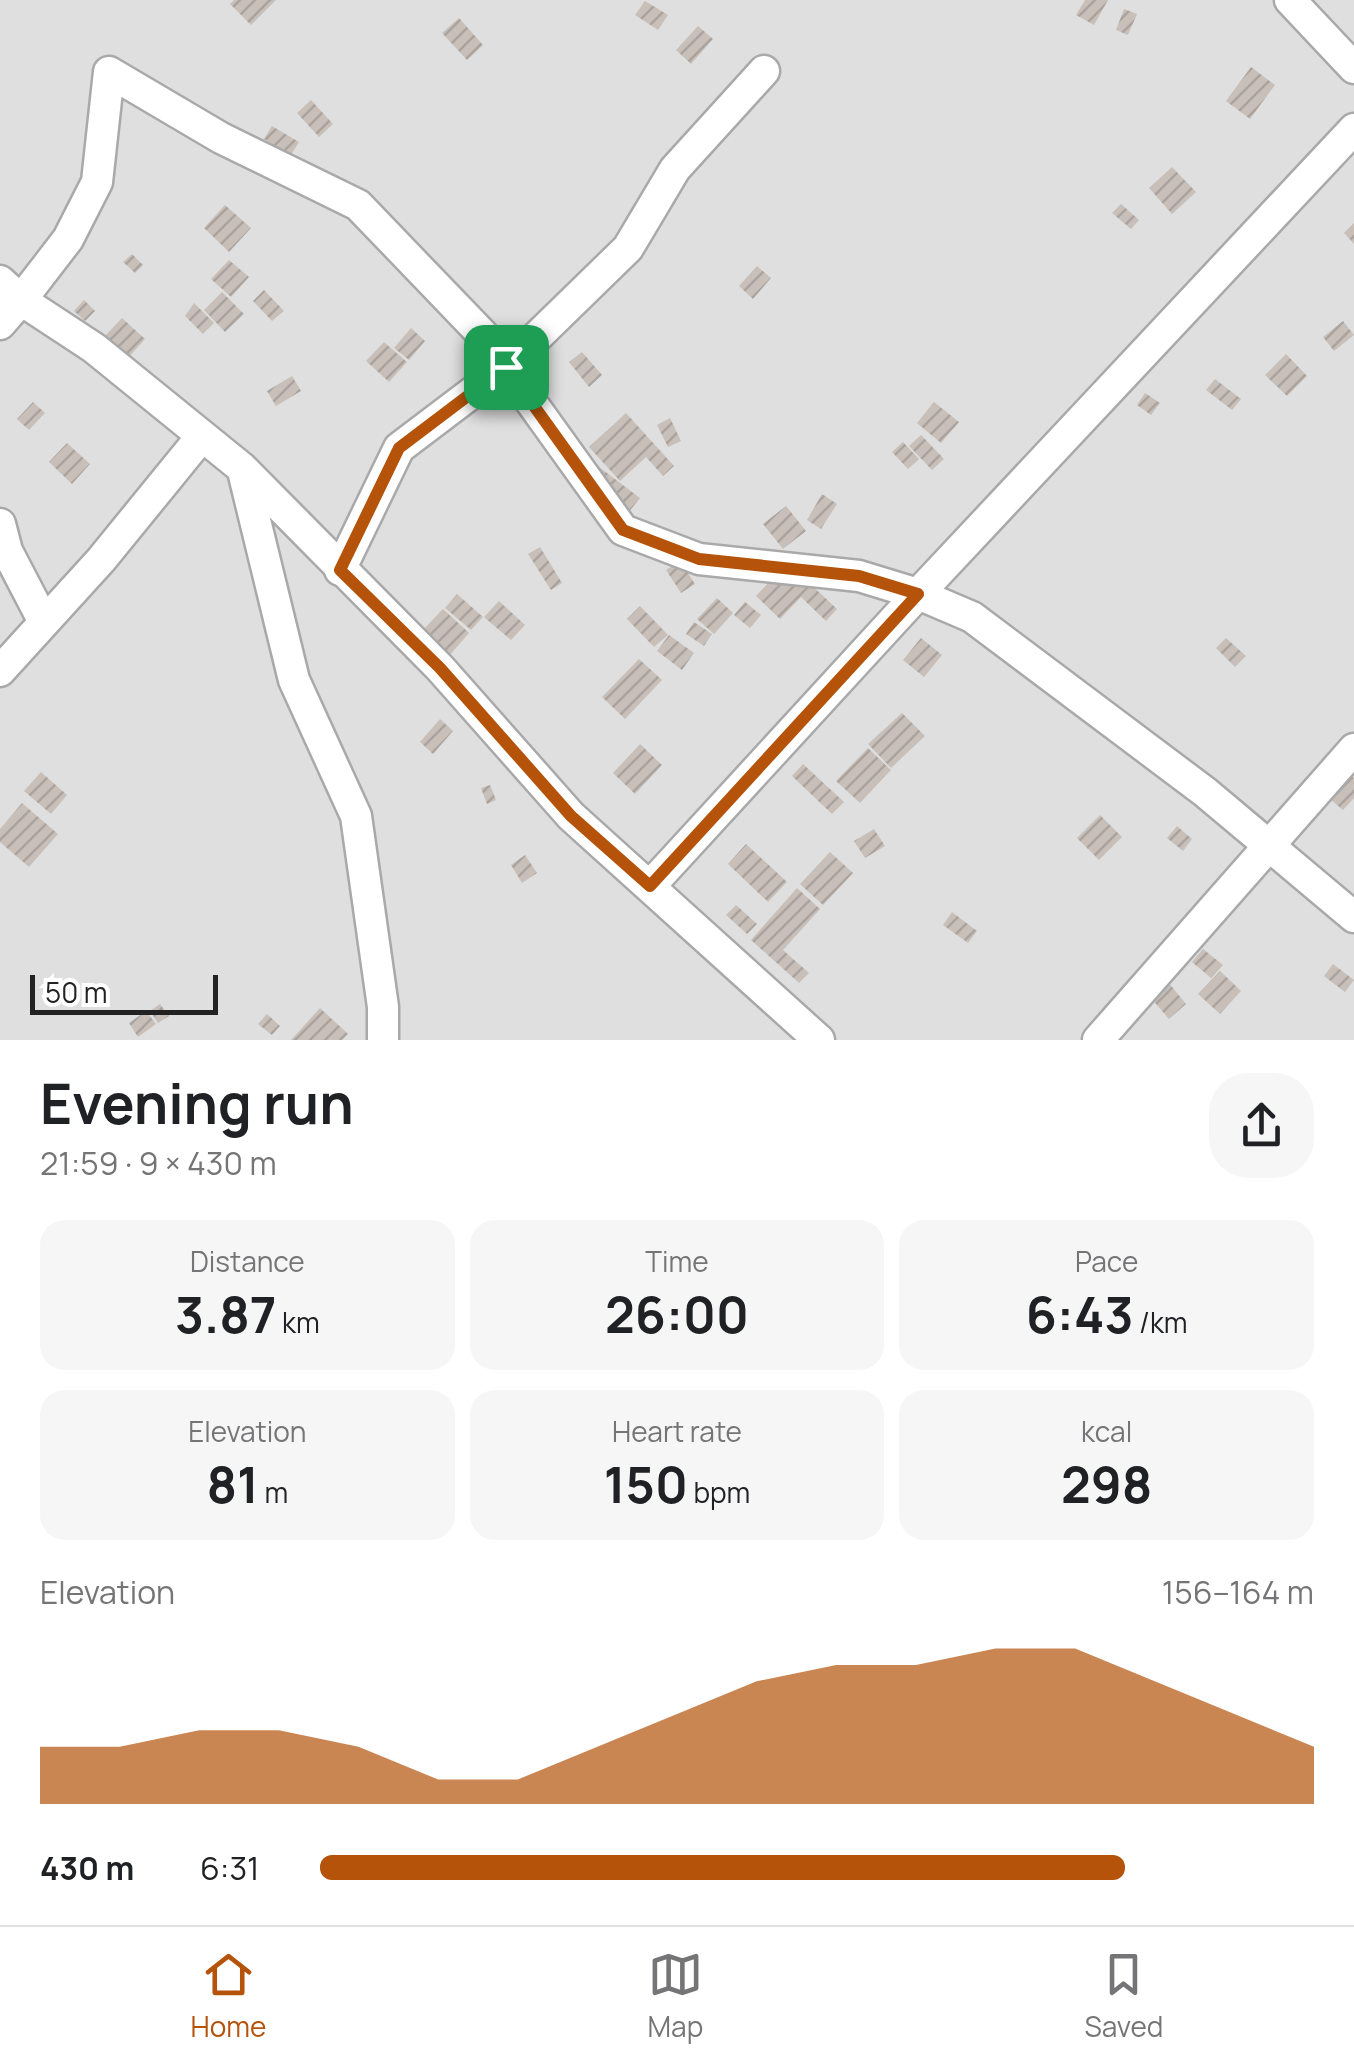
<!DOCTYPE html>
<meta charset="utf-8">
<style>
body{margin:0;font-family:Manrope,sans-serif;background:#f6f6f6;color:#202124;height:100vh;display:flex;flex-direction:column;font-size:38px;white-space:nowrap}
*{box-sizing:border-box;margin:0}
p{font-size:32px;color:#757577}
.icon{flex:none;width:55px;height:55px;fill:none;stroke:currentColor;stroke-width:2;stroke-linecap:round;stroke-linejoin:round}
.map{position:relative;height:1040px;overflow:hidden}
.side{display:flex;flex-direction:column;background:#fff;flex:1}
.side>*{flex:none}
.scale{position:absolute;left:30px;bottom:25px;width:188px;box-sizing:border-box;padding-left:10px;border:5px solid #222;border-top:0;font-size:28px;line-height:35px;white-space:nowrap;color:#222;-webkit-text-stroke:8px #fff;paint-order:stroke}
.pin{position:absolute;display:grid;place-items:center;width:85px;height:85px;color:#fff;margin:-42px;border-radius:20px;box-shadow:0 5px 15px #0006}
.round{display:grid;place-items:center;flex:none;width:105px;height:105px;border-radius:40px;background:#f6f6f6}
.headline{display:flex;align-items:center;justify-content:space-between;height:170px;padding:0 40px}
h1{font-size:55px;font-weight:700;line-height:75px}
.stats{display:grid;grid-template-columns:repeat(3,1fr);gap:15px;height:170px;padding:10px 40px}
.stats div{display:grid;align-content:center;border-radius:25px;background:#f6f6f6;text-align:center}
.stats b{font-size:50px;font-weight:700}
.stats small{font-size:28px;font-weight:400}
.stats p{font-size:28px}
.chart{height:280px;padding:20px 40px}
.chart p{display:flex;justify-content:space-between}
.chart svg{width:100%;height:180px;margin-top:10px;fill:#b45309;opacity:.7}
ul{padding:0 40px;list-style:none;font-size:32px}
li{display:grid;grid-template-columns:160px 120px 1fr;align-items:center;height:75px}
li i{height:25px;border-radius:12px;background:#b45309}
.dock{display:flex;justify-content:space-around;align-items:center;height:140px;border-top:2px solid #e0e0e0;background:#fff;font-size:28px;color:#757577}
.dock a{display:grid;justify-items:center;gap:5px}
.dock .active{color:#b45309}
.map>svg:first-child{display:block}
.residential{fill:#e0dfdf}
.building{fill:url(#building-hatch)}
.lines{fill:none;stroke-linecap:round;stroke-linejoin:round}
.street-casing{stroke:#a9a9a9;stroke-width:35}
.street{stroke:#fff;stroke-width:30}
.route-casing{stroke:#fff;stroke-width:20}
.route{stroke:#b45309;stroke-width:12}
</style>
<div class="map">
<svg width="1354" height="1040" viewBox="0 0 1354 1040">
<defs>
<pattern id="building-hatch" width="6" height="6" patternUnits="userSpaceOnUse" patternTransform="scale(2.5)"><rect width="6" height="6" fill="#c7bfb8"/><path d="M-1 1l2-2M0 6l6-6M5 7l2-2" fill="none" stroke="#aba49e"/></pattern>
</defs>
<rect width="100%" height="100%" fill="#f2efe9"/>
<!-- residential -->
<rect class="residential" x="0" y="0" width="1354" height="1040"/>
<!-- building -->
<g class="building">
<path d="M234,0H276L251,25L230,4Z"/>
<path d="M1085,0H1108L1094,25L1076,15Z"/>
<path d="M645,1L668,15L658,30L635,15Z"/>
<path d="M1124,9L1137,14L1128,35L1116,30Z"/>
<path d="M459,18L483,45L467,60L442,33Z"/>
<path d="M698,26L713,39L691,64L676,50Z"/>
<path d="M1251,67L1275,85L1250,119L1226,101Z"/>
<path d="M311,100L333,124L319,137L297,113Z"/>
<path d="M272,126L299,142L291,155L264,139Z"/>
<path d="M1172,167L1196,192L1172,214L1149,188Z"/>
<path d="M1121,204L1139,220L1131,229L1112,213Z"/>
<path d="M225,205L251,228L229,252L204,228Z"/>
<path d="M1354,223V244L1344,233Z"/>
<path d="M132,254L143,265L135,273L123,262Z"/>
<path d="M229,260L249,277L231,297L211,279Z"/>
<path d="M757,266L771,278L753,299L739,286Z"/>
<path d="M264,290L284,311L272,321L253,301Z"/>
<path d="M222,292L244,314L225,332L204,310Z"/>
<path d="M84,300L95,311L85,321L74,311Z"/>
<path d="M194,303L214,323L203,334L185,316Z"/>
<path d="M122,318L145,339L126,360L103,338Z"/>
<path d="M1343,321L1354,335L1334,351L1323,337Z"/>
<path d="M411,328L425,341L409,360L394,348Z"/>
<path d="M384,342L407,362L389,382L366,361Z"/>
<path d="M582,352L602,375L589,387L569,362Z"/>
<path d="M1286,354L1307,376L1287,396L1265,375Z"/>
<path d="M292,376L301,391L276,406L267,391Z"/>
<path d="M1215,379L1241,399L1232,410L1206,390Z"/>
<path d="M1145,393L1160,403L1151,415L1137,405Z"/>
<path d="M33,402L45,413L29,430L17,419Z"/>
<path d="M934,402L959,422L941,443L917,423Z"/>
<path d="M626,413L674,466L663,476L646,457L620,481L589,447Z"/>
<path d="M670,418L681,441L668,447L657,425Z"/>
<path d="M921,435L944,459L932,470L909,446Z"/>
<path d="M903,442L919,459L908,469L892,452Z"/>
<path d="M67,443L90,464L72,484L49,462Z"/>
<path d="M578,451L640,498L628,513Z"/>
<path d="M822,494L837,504L821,529L807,520Z"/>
<path d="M786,506L806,531L783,549L763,524Z"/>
<path d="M540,547L562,583L551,590L528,554Z"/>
<path d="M680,561L695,584L681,593L666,570Z"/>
<path d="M788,563L837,609L826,621L801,597L780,619L756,596Z"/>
<path d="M457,594L483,617L471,630L445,608Z"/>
<path d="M717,598L733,613L714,634L697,619Z"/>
<path d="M499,601L525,625L511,640L484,617Z"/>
<path d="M745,602L761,615L750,628L734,615Z"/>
<path d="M640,606L668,635L654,647L627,619Z"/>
<path d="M443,609L469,633L449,656L422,631Z"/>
<path d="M694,622L712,634L704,646L686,634Z"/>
<path d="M669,635L694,653L682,670L657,651Z"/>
<path d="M921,638L942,655L924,677L903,660Z"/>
<path d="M1226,638L1246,656L1235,667L1216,648Z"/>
<path d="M639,659L662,680L625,719L602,697Z"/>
<path d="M902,713L925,736L891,768L868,744Z"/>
<path d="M440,719L453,731L433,754L420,742Z"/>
<path d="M640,744L662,765L635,794L613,773Z"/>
<path d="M868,748L891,770L860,803L836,781Z"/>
<path d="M803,764L844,802L832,814L792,776Z"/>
<path d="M41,772L67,795L51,814L24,791Z"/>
<path d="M1350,775L1354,778V798L1343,810L1329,798Z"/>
<path d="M490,785L496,800L487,804L481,788Z"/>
<path d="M22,803L58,834L29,867L0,842V829Z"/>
<path d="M1100,815L1122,837L1099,860L1077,838Z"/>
<path d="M1177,826L1192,839L1183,851L1167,838Z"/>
<path d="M874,829L885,846L865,858L854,841Z"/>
<path d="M746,844L787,882L768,902L728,864Z"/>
<path d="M830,852L853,873L823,905L800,884Z"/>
<path d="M525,855L537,873L522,883L511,865Z"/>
<path d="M797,888L820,909L783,950L809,973L799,983L751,940Z"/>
<path d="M736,905L757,924L747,934L726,915Z"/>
<path d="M952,912L977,931L968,943L943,925Z"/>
<path d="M1203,949L1223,965L1211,978L1192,962Z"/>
<path d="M1333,964L1354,980L1345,992L1324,976Z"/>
<path d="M1220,971L1241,991L1220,1014L1198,994Z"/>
<path d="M1168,982L1186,1004L1169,1019L1150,997Z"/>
<path d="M160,1004L169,1016L158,1023L150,1011Z"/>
<path d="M320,1008L348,1034L342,1040H291Z"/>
<path d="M146,1011L156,1024L138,1037L129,1023Z"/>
<path d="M267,1014L280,1026L272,1035L258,1024Z"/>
</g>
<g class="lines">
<defs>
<g id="street">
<path d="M1290,0L1354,68"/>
<path d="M0,281L21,300L94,348L242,468L440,668L571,816L819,1040"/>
<path d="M0,324L21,300L68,239L97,182L109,72L221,138L358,205L483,335L623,530L699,559L859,576L918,594L972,617L1205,792L1354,917"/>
<path d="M243,471L294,680L356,816L383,1007V1040"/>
<path d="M0,524L7,551L44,622"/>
<path d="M340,570L399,448L506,367L628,248L675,169L764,71"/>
<path d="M0,671L101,560L202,436"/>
<path d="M650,886L918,594L1354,129"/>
<path d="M1098,1040L1354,749"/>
</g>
</defs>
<!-- street casing -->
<use href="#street" class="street-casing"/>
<!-- street -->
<use href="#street" class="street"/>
</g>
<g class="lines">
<defs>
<path id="route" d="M506,367L623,530L699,559L859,576L918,594L650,886L571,816L440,668L340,570L399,448Z"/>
</defs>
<!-- route casing -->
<use href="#route" class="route-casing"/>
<!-- route -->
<use href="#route" class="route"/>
</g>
</svg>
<div class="scale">50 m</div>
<div class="pin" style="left:506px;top:367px;background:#1e9e55"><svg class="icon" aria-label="arrive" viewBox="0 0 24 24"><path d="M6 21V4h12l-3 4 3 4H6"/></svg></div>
</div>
<section class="side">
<div class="headline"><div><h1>Evening run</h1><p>21:59 · 9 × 430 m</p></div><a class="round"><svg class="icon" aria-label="share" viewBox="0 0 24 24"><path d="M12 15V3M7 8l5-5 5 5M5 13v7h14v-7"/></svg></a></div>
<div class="stats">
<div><p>Distance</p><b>3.87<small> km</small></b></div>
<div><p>Time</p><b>26:00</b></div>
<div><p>Pace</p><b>6:43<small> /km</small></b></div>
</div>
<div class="stats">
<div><p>Elevation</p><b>81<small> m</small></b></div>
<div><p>Heart rate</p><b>150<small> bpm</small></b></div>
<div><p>kcal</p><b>298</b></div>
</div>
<div class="chart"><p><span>Elevation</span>156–164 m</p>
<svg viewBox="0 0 160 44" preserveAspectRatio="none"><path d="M0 44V30L10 30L20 26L30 26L40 30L50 38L60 38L70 30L80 22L90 14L100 10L110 10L120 6L130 6L140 14L150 22L160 30V44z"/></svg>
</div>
<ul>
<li><b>430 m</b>6:31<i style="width:81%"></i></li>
</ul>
</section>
<nav class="dock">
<a class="active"><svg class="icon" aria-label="home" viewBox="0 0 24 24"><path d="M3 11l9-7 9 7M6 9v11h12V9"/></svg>Home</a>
<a><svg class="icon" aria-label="map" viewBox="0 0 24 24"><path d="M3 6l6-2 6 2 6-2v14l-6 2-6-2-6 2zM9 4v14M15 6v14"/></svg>Map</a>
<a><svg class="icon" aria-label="saved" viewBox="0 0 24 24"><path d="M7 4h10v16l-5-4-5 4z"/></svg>Saved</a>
</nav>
